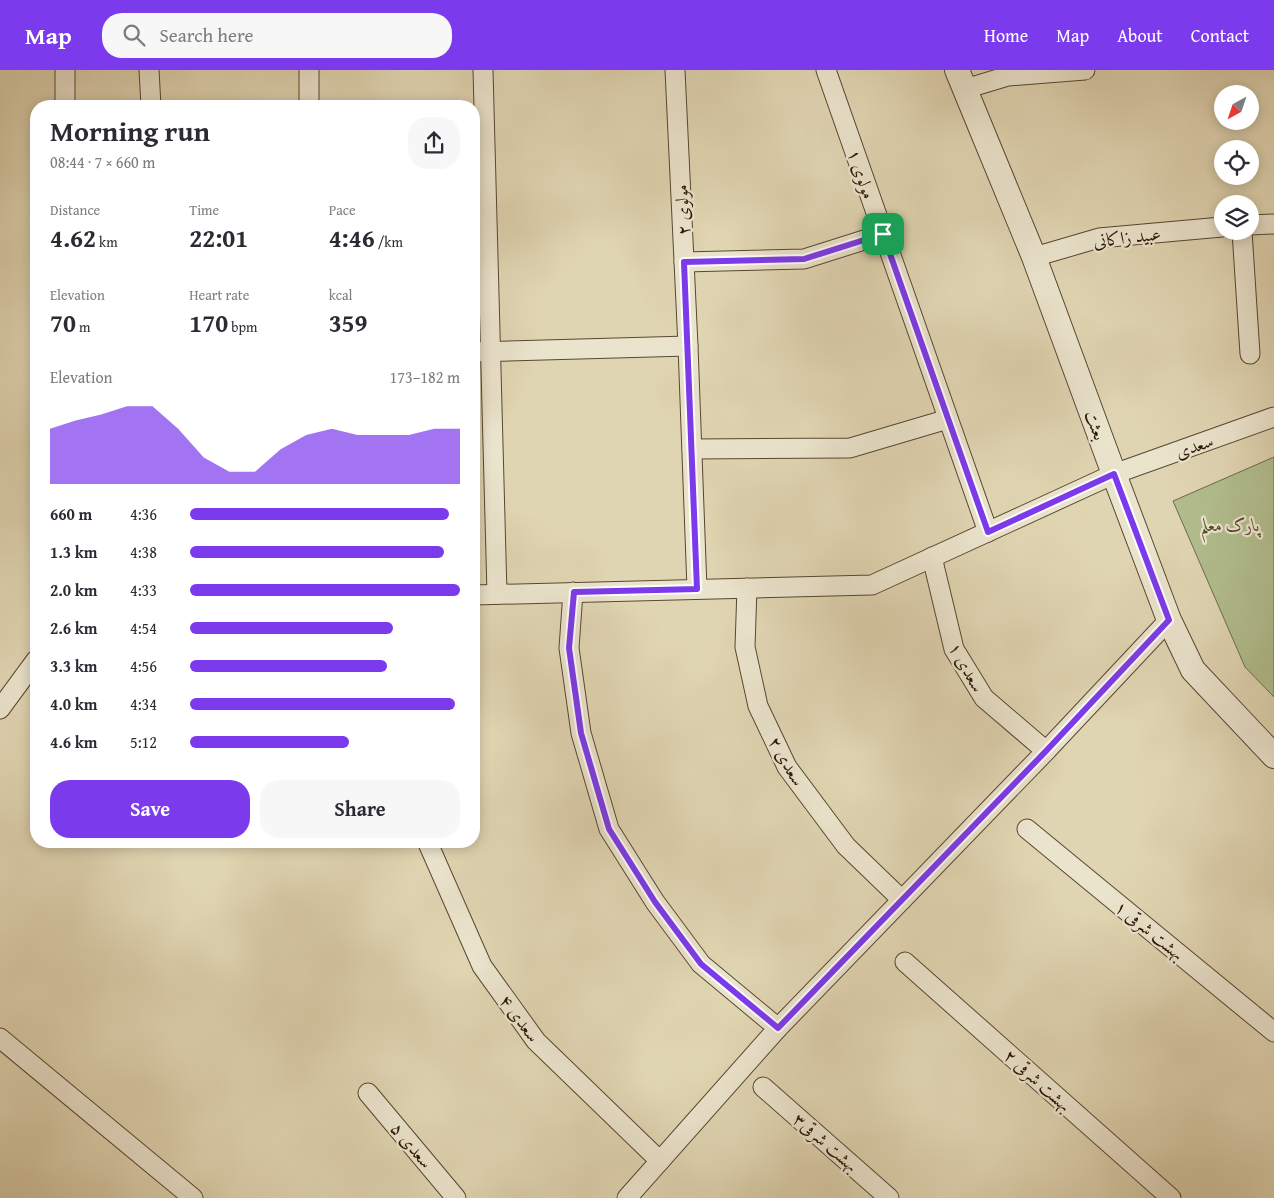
<!DOCTYPE html>
<meta charset="utf-8">
<style>
body{margin:0;font-family:"Gentium Book Plus",Amiri,serif;background:#f7f7f7;color:#2b2b33;height:100vh;display:flex;flex-direction:column;font-size:19px;white-space:nowrap}
*{box-sizing:border-box;margin:0}
p{font-size:16px;color:#7c7c81}
.icon{flex:none;width:28px;height:28px;fill:none;stroke:currentColor;stroke-width:2;stroke-linecap:round;stroke-linejoin:round}
.map{position:relative;flex:1;overflow:hidden}
.drawer{position:absolute;left:30px;top:30px;width:450px;height:748px;display:flex;flex-direction:column;background:#fff;border-radius:20px;box-shadow:0 2px 12px #0003}
.drawer>*{flex:none}
.needle{width:32px;rotate:220deg}
.controls{position:absolute;left:1214px;top:15px;display:grid;gap:10px}
.controls a{display:grid;place-items:center;width:45px;height:45px;border-radius:50%;background:#fff;box-shadow:0 2px 12px #0003;font-size:25px}
.pin{position:absolute;display:grid;place-items:center;width:42px;height:42px;color:#fff;margin:-21px;border-radius:10px;box-shadow:0 2px 8px #0006}
.round{display:grid;place-items:center;flex:none;width:52px;height:52px;border-radius:20px;background:#f7f7f7}
.overview{display:flex;align-items:center;justify-content:space-between;height:85px;padding:0 20px}
h1{font-size:28px;font-weight:700;line-height:38px}
.stats{display:grid;grid-template-columns:repeat(3,1fr);gap:8px;height:85px;padding:5px 20px}
.stats div{display:grid;align-content:center}
.stats b{font-size:25px;font-weight:700}
.stats small{font-size:14px;font-weight:400}
.stats p{font-size:14px}
.chart{height:140px;padding:10px 20px}
.chart p{display:flex;justify-content:space-between}
.chart svg{width:100%;height:90px;margin-top:5px;fill:#7c3aed;opacity:.7}
.button{display:flex;gap:10px;margin-top:auto;padding:10px 20px}
.button a{flex:1;height:58px;border-radius:20px;background:#7c3aed;color:#fff;font-size:20px;font-weight:700;line-height:58px;text-align:center}
.button a+a{background:#f7f7f7;color:#2b2b33}
ul{padding:0 20px;list-style:none;font-size:16px}
li{display:grid;grid-template-columns:80px 60px 1fr;align-items:center;height:38px}
li i{height:12px;border-radius:6px;background:#7c3aed}
header{display:flex;align-items:center;gap:30px;box-sizing:border-box;height:70px;padding:0 25px;background:#7c3aed;color:#fff}
header strong{font-size:24px}
nav{display:flex;gap:28px;margin-inline-start:auto;font-size:18px}
.search{width:350px;height:45px;background:#f7f7f7;display:flex;align-items:center;gap:12px;box-sizing:border-box;padding:0 18px;border-radius:20px;color:#7c7c81;font-size:19px}
.map>svg:first-child{display:block}
.green{fill:#b1bd8d;stroke:#6e6a4a}
.lines{fill:none;stroke-linecap:round;stroke-linejoin:round}
.minor-casing{stroke:#584731;stroke-width:21}
.tertiary-casing{stroke:#584731;stroke-width:26}
.minor{stroke:#ebe4cd;stroke-width:19}
.tertiary{stroke:#ebe4cd;stroke-width:24}
.route-casing{stroke:#fff;stroke-width:10}
.route{stroke:#7c3aed;stroke-width:6}
.labels{text-anchor:middle;dominant-baseline:central;stroke-width:4.5;stroke-linejoin:round;paint-order:stroke}
.street-label{font-size:18px;fill:#2b1806;stroke:#ebe4cd}
.park-label{font-size:18px;font-style:italic;fill:#534a2e;stroke:#ebe4cd}
</style>
<header>
<strong>Map</strong>
<div class="search"><svg class="icon" aria-label="search" viewBox="0 0 24 24"><circle cx="10" cy="10" r="6"/><path d="M15 15l6 6"/></svg>Search here</div>
<nav><a>Home</a><a>Map</a><a>About</a><a>Contact</a></nav>
</header>
<div class="map">
<svg width="1274" height="1128" viewBox="0 0 1274 1128">
<rect width="100%" height="100%" fill="#e0d5b2"/>
<filter id="stains"><feTurbulence type="fractalNoise" baseFrequency=".004" numOctaves="4"/><feColorMatrix values="0 0 0 0 .2 0 0 0 0 .09 0 0 0 0 .02 0 0 0 .5 -.17"/></filter>
<radialGradient id="worn" r=".72"><stop offset=".6" stop-color="#630" stop-opacity="0"/><stop offset="1" stop-color="#630" stop-opacity=".3"/></radialGradient>
<!-- green -->
<path class="green" d="M1274,387V627L1245,597L1173,431Z"/>
<g class="lines">
<defs>
<g id="minor">
<path d="M65,0V36"/>
<path d="M149,0L151,36"/>
<path d="M483,0L497,524"/>
<path d="M675,0L688,276L697,519"/>
<path d="M826,0L988,462"/>
<path d="M965,19L1008,6L1085,0"/>
<path d="M309,36V0"/>
<path d="M1250,155L1274,154"/>
<path d="M1242,161L1250,284"/>
<path d="M1034,187L1099,168L1222,157"/>
<path d="M684,192L804,189L883,164"/>
<path d="M474,282L688,276"/>
<path d="M692,379L850,378L948,349"/>
<path d="M932,487L954,579L984,628L1046,681"/>
<path d="M747,518L745,577L758,636L787,697L846,776L902,830"/>
<path d="M573,522L569,578L581,663L609,759L655,832L701,894L778,958"/>
<path d="M474,525L872,515L1114,404L1274,347"/>
<path d="M0,639L36,590"/>
<path d="M1027,759L1274,962"/>
<path d="M427,771L482,896L536,971L660,1091"/>
<path d="M905,892L1171,1128"/>
<path d="M0,968L193,1128"/>
<path d="M763,1017L889,1128"/>
<path d="M368,1023L456,1128"/>
<path d="M627,1128L778,958L1046,681L1169,550"/>
</g>
<path id="tertiary" d="M957,0L1034,187L1114,404L1169,550L1193,600L1274,686"/>
</defs>
<!-- minor casing -->
<use href="#minor" class="minor-casing"/>
<!-- tertiary casing -->
<use href="#tertiary" class="tertiary-casing"/>
<!-- minor -->
<use href="#minor" class="minor"/>
<!-- tertiary -->
<use href="#tertiary" class="tertiary"/>
</g>
<g class="lines">
<defs>
<path id="route" d="M883,164L988,462L1114,404L1169,550L1046,681L778,958L701,894L655,832L609,759L581,663L569,578L574,522L697,519L684,192L804,189Z"/>
</defs>
<!-- route casing -->
<use href="#route" class="route-casing"/>
<!-- route -->
<use href="#route" class="route"/>
</g>
<g class="labels">
<!-- street labels -->
<g class="street-label">
<text transform="translate(862 104) rotate(71)">مولوی ۱</text>
<text transform="translate(682 140) rotate(-93)">مولوی ۲</text>
<text transform="translate(1127 167) rotate(-7)">عبید زاکانی</text>
<text transform="translate(1096 355) rotate(70)">بعثت</text>
<text transform="translate(1194 376) rotate(-20)">سعدی</text>
<text transform="translate(967 597) rotate(61)">سعدی ۱</text>
<text transform="translate(787 691) rotate(60)">سعدی ۲</text>
<text transform="translate(1150 860) rotate(39)">بهشت شرقی ۱</text>
<text transform="translate(520 948) rotate(53)">سعدی ۴</text>
<text transform="translate(1038 1010) rotate(42)">بهشت شرقی ۲</text>
<text transform="translate(826 1072) rotate(41)">بهشت شرقی۳</text>
<text transform="translate(412 1075) rotate(50)">سعدی ۵</text>
</g>
<!-- park labels -->
<g class="park-label">
<text x="1230" y="454">پارک معلم</text>
</g>
</g>
<rect width="100%" height="100%" filter="url(#stains)"/>
<rect width="100%" height="100%" fill="url(#worn)"/>
</svg>
<div class="controls">
<a><svg class="needle" viewBox="-14 -14 28 28"><path d="M0-13l5 13h-10z" fill="#e53935"/><path d="M0 13l5-13h-10z" fill="#7c7c81"/></svg></a>
<a><svg class="icon" aria-label="locate" viewBox="0 0 24 24"><circle cx="12" cy="12" r="6"/><path d="M12 2v4M12 18v4M2 12h4M18 12h4"/></svg></a>
<a><svg class="icon" aria-label="layers" viewBox="0 0 24 24"><path d="M12 4l9 5-9 5-9-5zM3 14l9 5 9-5"/></svg></a>
</div>
<div class="pin" style="left:883px;top:164px;background:#1e9e55"><svg class="icon" aria-label="arrive" viewBox="0 0 24 24"><path d="M6 21V4h12l-3 4 3 4H6"/></svg></div>
<section class="drawer">
<div class="overview"><div><h1>Morning run</h1><p>08:44 · 7 × 660 m</p></div><a class="round"><svg class="icon" aria-label="share" viewBox="0 0 24 24"><path d="M12 15V3M7 8l5-5 5 5M5 13v7h14v-7"/></svg></a></div>
<div class="stats">
<div><p>Distance</p><b>4.62<small> km</small></b></div>
<div><p>Time</p><b>22:01</b></div>
<div><p>Pace</p><b>4:46<small> /km</small></b></div>
</div>
<div class="stats">
<div><p>Elevation</p><b>70<small> m</small></b></div>
<div><p>Heart rate</p><b>170<small> bpm</small></b></div>
<div><p>kcal</p><b>359</b></div>
</div>
<div class="chart"><p><span>Elevation</span>173–182 m</p>
<svg viewBox="0 0 160 44" preserveAspectRatio="none"><path d="M0 44V17L10 13L20 10L30 6L40 6L50 17L60 31L70 38L80 38L90 27L100 20L110 17L120 20L130 20L140 20L150 17L160 17V44z"/></svg>
</div>
<ul>
<li><b>660 m</b>4:36<i style="width:96%"></i></li>
<li><b>1.3 km</b>4:38<i style="width:94%"></i></li>
<li><b>2.0 km</b>4:33<i style="width:100%"></i></li>
<li><b>2.6 km</b>4:54<i style="width:75%"></i></li>
<li><b>3.3 km</b>4:56<i style="width:73%"></i></li>
<li><b>4.0 km</b>4:34<i style="width:98%"></i></li>
<li><b>4.6 km</b>5:12<i style="width:59%"></i></li>
</ul>
<div class="button"><a>Save</a><a>Share</a></div>
</section>
</div>
